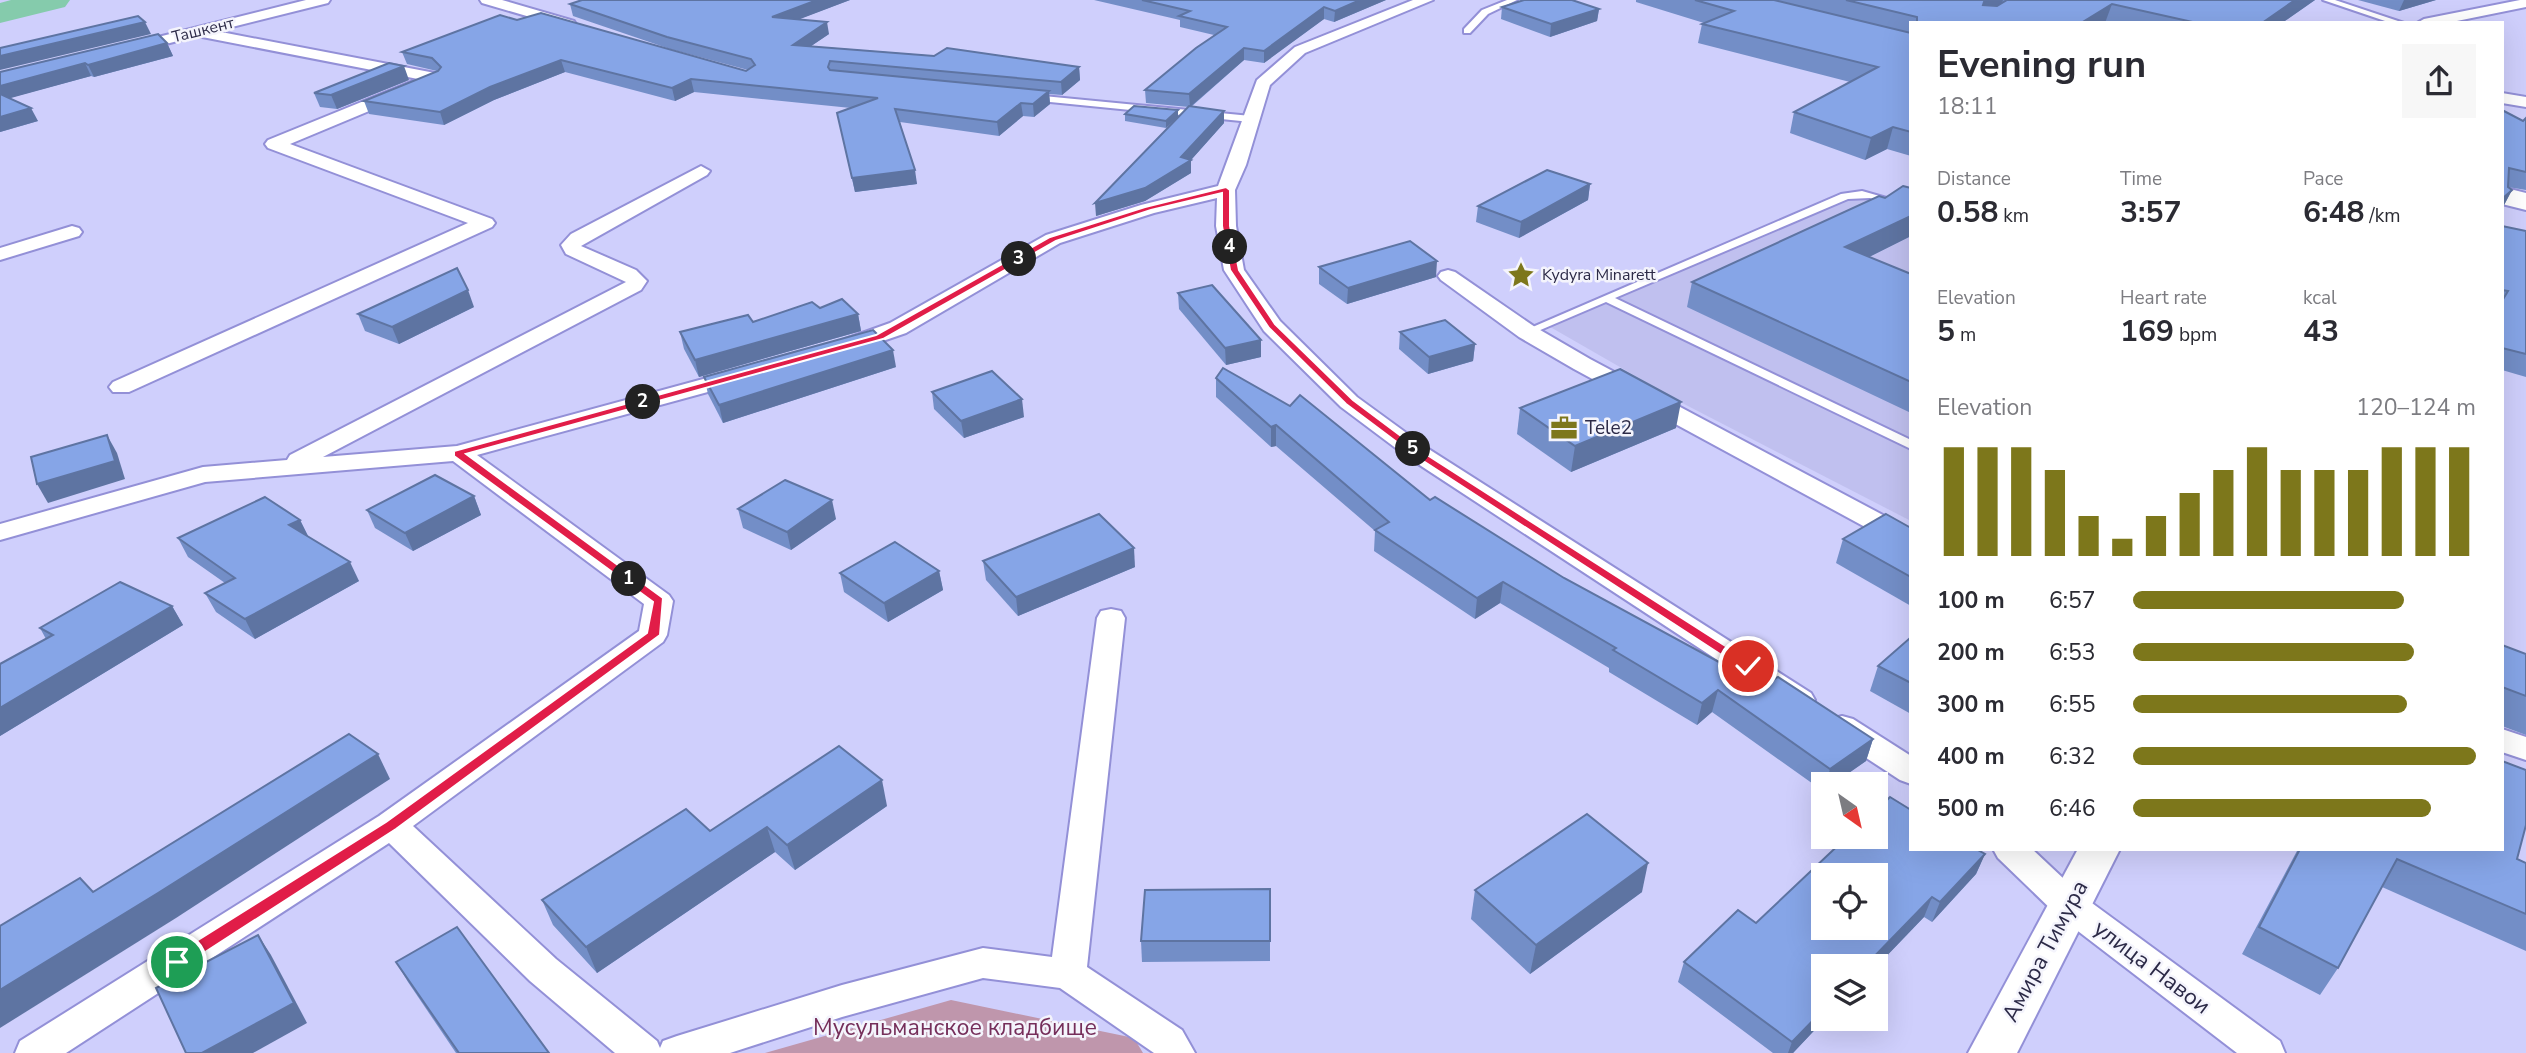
<!DOCTYPE html>
<meta charset="utf-8">
<style>
body{margin:0;font-family:"Nunito Sans",sans-serif;background:#f7f7f7;color:#2b2b33;height:100vh;display:flex;flex-direction:column;font-size:26px;white-space:nowrap}
*{box-sizing:border-box;margin:0}
p{font-size:23px;color:#7c7c81}
.icon{flex:none;width:38px;height:38px;fill:none;stroke:currentColor;stroke-width:2;stroke-linecap:round;stroke-linejoin:round}
.map{position:relative;flex:1;overflow:hidden}
.side{position:absolute;left:1909px;top:21px;width:595px;height:830px;display:flex;flex-direction:column;background:#fff;border-radius:0px;box-shadow:0 7px 28px #0002}
.side>*{flex:none}
.needle{width:46px;rotate:146deg}
.fabs{position:absolute;left:1811px;top:772px;display:grid;gap:14px}
.fabs a{display:grid;place-items:center;width:77px;height:77px;border-radius:0px;background:#fff;box-shadow:0 7px 28px #0002;font-size:35px}
.pin{position:absolute;display:grid;place-items:center;width:60px;height:60px;color:#fff;margin:-30px;border:4px solid #fff;border-radius:50%;box-shadow:0 2px 7px #0007}
.km{position:absolute;width:35px;height:35px;margin:-18px;border-radius:50%;background:#222;color:#fff;font-size:19px;line-height:35px;text-align:center}
.round{display:grid;place-items:center;flex:none;width:74px;height:74px;border-radius:0px;background:#f7f7f7}
.head{display:flex;align-items:center;justify-content:space-between;height:119px;padding:0 28px}
h1{font-size:38px;font-weight:700;line-height:52px}
.metrics{display:grid;grid-template-columns:repeat(3,1fr);gap:10px;height:119px;padding:7px 28px}
.metrics div{display:grid;align-content:center}
.metrics b{font-size:30px;font-weight:700}
.metrics small{font-size:19px;font-weight:400}
.metrics p{font-size:19px}
.chart{height:196px;padding:14px 28px}
.chart p{display:flex;justify-content:space-between}
.chart svg{width:100%;height:126px;margin-top:7px;stroke:#7d771b;stroke-width:6}
ul{padding:0 28px;list-style:none;font-size:23px}
li{display:grid;grid-template-columns:112px 84px 1fr;align-items:center;height:52px}
li i{height:18px;border-radius:9px;background:#7d771b}
.map>svg:first-child{display:block}
.built{fill:#c0c0ef}
.green{fill:#bf96ac}
.lines{fill:none;stroke-linecap:round;stroke-linejoin:round}
.river{fill:#85cbac;fill-rule:evenodd}
.service-casing{stroke:#9390d7;stroke-width:4}
.minor-casing{stroke:#9390d7;stroke-width:4}
.tertiary-casing{stroke:#9390d7;stroke-width:4}
.secondary-casing{stroke:#9390d7;stroke-width:4}
.service{fill:#fff;fill-rule:evenodd}
.minor{fill:#fff;fill-rule:evenodd}
.tertiary{fill:#fff;fill-rule:evenodd}
.secondary{fill:#fff;fill-rule:evenodd}
.wall{fill:#738ec7}
.shaded-wall{fill:#5e74a2}
.building{fill:#86a5e7;stroke:#5e74a2;stroke-width:2;fill-rule:evenodd}
.route{fill:#e11d48;stroke:#fff;stroke-width:2}
.labels{text-anchor:middle;dominant-baseline:central;stroke-width:5;stroke-linejoin:round;paint-order:stroke}
.far-street-label{font-size:16px;fill:#2c2a47;stroke:#f4f4fc}
.far-poi-label{font-size:16px;fill:#2c2a47;stroke:#f4f4fc;text-anchor:start}
.poi-label{font-size:19px;fill:#2c2a47;stroke:#f4f4fc;text-anchor:start}
.near-street-label{font-size:23px;fill:#2c2a47;stroke:#f4f4fc}
.near-park-label{font-size:23px;fill:#752e5a;stroke:#f4f4fc}
</style>
<div class="map">
<svg width="2526" height="1053" viewBox="0 0 2526 1053">
<rect width="100%" height="100%" fill="#cfcffc"/>
<!-- built -->
<path class="built" d="M1861,192L1911,210V521L1686,405L1545,324Z"/>
<!-- green -->
<path class="green" d="M951,1000L1134,1038L1143,1053H765Z"/>
<g class="lines">
<!-- river -->
<path class="river" d="M11,0H70L65,7L0,23V3Z"/>
<defs>
<g id="service">
<path d="M1507,0H1517L1488,14L1470,33H1464V29L1482,10Z"/>
<path d="M2323,0H2335L2404,23H2391Z"/>
<path d="M1033,95L1251,116L1255,119L1251,122L1030,100V96Z"/>
<path d="M1862,191L1911,205V211L1870,198L1848,199L1615,298L1911,440V449L1606,302L1531,334H1523L1521,332L1841,194Z"/>
</g>
<g id="minor">
<path d="M306,0H330L328,3L216,31L435,73L443,78L441,81L290,144L492,219L495,223L492,227L129,392H113L109,387L113,382L468,223L268,148L265,144L268,140L418,79L197,36L131,53L123,48L126,45Z"/>
<path d="M480,0H502L574,21L576,24L569,28L564,27L482,3Z"/>
<path d="M1413,0H1433L1305,53L1270,85L1246,165L1235,190L1236,226L1244,270L1280,321L1357,397L1427,448L1811,693L1815,700L1811,707L1800,711L1789,707L1409,458L1341,407L1264,331L1224,270L1216,226L1217,198L1154,213L1060,243L906,333L845,354L837,352L834,347L837,342L890,323L1046,235L1141,205L1218,186L1257,80L1295,47Z"/>
<path d="M2520,0H2526V7L2447,23H2417L2424,19Z"/>
<path d="M2502,93L2526,97V107L2502,103Z"/>
<path d="M701,166L710,171L707,175L581,246L636,270L647,281L641,290L323,457L457,446L740,369L748,371L751,376L748,381L477,455L669,595L673,601L667,635L663,642L413,826L556,959L657,1041L660,1048L663,1041L677,1036L842,985L983,948L1052,957L1097,618L1101,611L1111,609L1121,611L1125,618L1087,967L1182,1030L1195,1053H1154L1060,988L983,978L842,1017L730,1053H615L530,981L389,843L66,1053H15L20,1041L379,816L639,631L644,604L453,461L205,482L0,540V524L203,467L287,460L290,455L626,282L566,254L561,245L571,234Z"/>
<path d="M72,226L79,228L82,232L79,236L0,260V248Z"/>
<path d="M1448,270L1455,272L1535,327L1590,359L1911,530V549L1902,547L1574,369L1519,337L1441,280L1438,276L1441,272Z"/>
<path d="M1842,716L1853,719L1911,756V784L1900,780L1831,735L1827,727L1831,719Z"/>
<path d="M2502,729L2526,737V760L2502,752Z"/>
<path d="M1993,849H2032L2081,895L2280,1041L2285,1053H2237L2057,915L1998,858Z"/>
</g>
<path id="tertiary" d="M2078,849H2120L2017,1053H1968Z"/>
<path id="secondary" d="M2502,187L2526,193V210L2502,204Z"/>
</defs>
<!-- service casing -->
<use href="#service" class="service-casing"/>
<!-- minor casing -->
<use href="#minor" class="minor-casing"/>
<!-- tertiary casing -->
<use href="#tertiary" class="tertiary-casing"/>
<!-- secondary casing -->
<use href="#secondary" class="secondary-casing"/>
<!-- service -->
<use href="#service" class="service"/>
<!-- minor -->
<use href="#minor" class="minor"/>
<!-- tertiary -->
<use href="#tertiary" class="tertiary"/>
<!-- secondary -->
<use href="#secondary" class="secondary"/>
</g>
<!-- wall -->
<g class="wall">
<path d="M582,0H850L799,19L829,34L811,46L1079,67L1080,80L1062,95L1049,94L1050,104L1034,117L1023,116L999,136L900,122L917,184L855,192L837,113L851,108L694,92L675,101L565,72L494,100L444,125L369,114L364,101L437,71L407,64L402,52L517,20L746,71L748,70L670,49L573,16L570,4Z"/>
<path d="M1094,0H1386L1334,22L1324,19L1264,63L1244,60L1191,107L1224,123L1191,160V173L1145,201L1096,216L1189,107L1146,103L1145,90L1214,35L1180,27V20Z"/>
<path d="M1636,0H2315L2282,23H1911V156L1887,149L1865,160L1790,133L1794,112L1850,82L1698,43L1702,24L1704,23L1636,2Z"/>
<path d="M2358,0H2436L2399,11Z"/>
<path d="M1502,7L1599,9L1597,21L1550,37L1501,19Z"/>
<path d="M167,43L173,56L94,77L91,76L9,98L38,121L0,132V72Z"/>
<path d="M409,80L337,109L320,107L314,93Z"/>
<path d="M1178,110V117L1166,128L1125,121V114Z"/>
<path d="M2502,110L2523,121L2526,118V190L2508,187L2512,190L2503,207Z"/>
<path d="M1590,184L1588,200L1519,238L1476,222L1478,206Z"/>
<path d="M1911,188V236L1869,257L1911,274V413L1687,307L1692,282L1885,198Z"/>
<path d="M2502,226L2526,231V377L2502,370Z"/>
<path d="M1319,267L1436,277L1347,304L1319,284Z"/>
<path d="M1178,293L1261,357L1226,365L1179,309Z"/>
<path d="M474,307L399,344L365,331L358,314Z"/>
<path d="M858,314L861,331L699,377L684,349L680,332L753,322Z"/>
<path d="M1400,332L1475,344L1473,361L1428,374L1399,349Z"/>
<path d="M896,367L723,423L708,394L704,377Z"/>
<path d="M1216,378L1564,578L1763,686L1873,739L1866,761L1833,784H1824L1823,791L1712,712L1697,725L1609,672V668L1500,603L1475,619L1374,551L1375,531L1276,446L1271,447L1216,397Z"/>
<path d="M932,392L1024,417L964,438L934,409Z"/>
<path d="M1520,408L1676,428L1571,472L1517,434Z"/>
<path d="M474,496L481,515L413,551L375,528L367,510Z"/>
<path d="M738,509L836,519L791,550L743,528Z"/>
<path d="M300,520L309,538L359,581L255,639L216,612L205,593L225,583L188,557L178,538Z"/>
<path d="M1911,528V606L1836,563L1843,539Z"/>
<path d="M983,561L1135,567L1018,616L986,580Z"/>
<path d="M939,571L943,590L888,622L844,592L840,573Z"/>
<path d="M172,606L183,625L0,736V664L46,639L40,628Z"/>
<path d="M1911,639V714L1870,691L1878,666Z"/>
<path d="M2502,645L2526,654V735L2502,726Z"/>
<path d="M887,806L795,870L775,852L597,973L553,925L542,900L710,831Z"/>
<path d="M2298,849H2502L2517,859L2526,863V951L2382,887L2338,968L2320,995L2242,954Z"/>
<path d="M1985,854L1976,874L1932,922L1924,917L1876,967L1824,1018H1826L1793,1053H1773L1678,982L1684,962L1756,923Z"/>
<path d="M1270,889V961L1142,962L1141,941Z"/>
<path d="M1475,890L1642,892L1530,974L1471,919Z"/>
<path d="M396,962L549,1053H456L408,982Z"/>
</g>
<!-- shaded-wall -->
<g class="shaded-wall">
<path d="M817,0H850L774,29L772,17Z"/>
<path d="M1360,0H1386L1334,22L1335,11Z"/>
<path d="M1987,0H2003L2000,9L1979,21L1984,2Z"/>
<path d="M2295,0H2315L2282,23H2262Z"/>
<path d="M2404,0H2436L2399,11Z"/>
<path d="M2112,4L2105,23H2081Z"/>
<path d="M1324,7V19L1264,63V51Z"/>
<path d="M1599,9L1597,21L1550,37L1551,24Z"/>
<path d="M145,22L151,34L0,70V56Z"/>
<path d="M827,22L829,34L795,57L793,45Z"/>
<path d="M167,43L173,56L94,77L88,65Z"/>
<path d="M1244,48V60L1190,107L1189,94Z"/>
<path d="M561,60L565,72L494,100L444,125L440,112L490,87Z"/>
<path d="M85,63L91,76L0,101V86Z"/>
<path d="M404,66L409,80L337,109L331,95Z"/>
<path d="M1079,67L1080,80L1062,95L1061,82Z"/>
<path d="M691,79L694,92L675,101L672,88Z"/>
<path d="M1049,91L1050,104L1034,117L1033,104Z"/>
<path d="M1021,103L1023,116L999,136L997,122Z"/>
<path d="M31,108L38,121L0,132V117Z"/>
<path d="M1178,110V117L1166,128V121Z"/>
<path d="M1224,111V123L1191,160V173L1145,201L1096,216L1095,203L1181,157Z"/>
<path d="M1893,127L1887,149L1865,160L1871,138Z"/>
<path d="M915,170L917,184L855,192L852,178Z"/>
<path d="M1590,184L1588,200L1519,238L1521,222Z"/>
<path d="M2512,190L2503,207L2502,208V199Z"/>
<path d="M1911,216V236L1839,272L1845,247Z"/>
<path d="M1437,261L1436,277L1347,304L1348,288Z"/>
<path d="M468,290L474,307L399,344L392,327Z"/>
<path d="M858,314L861,331L699,377L695,360Z"/>
<path d="M1261,340V357L1226,365L1225,348Z"/>
<path d="M1475,344L1473,361L1428,374L1429,357Z"/>
<path d="M893,350L896,367L723,423L719,405Z"/>
<path d="M1022,399L1024,417L964,438L961,421Z"/>
<path d="M1681,402L1676,428L1571,472L1575,446Z"/>
<path d="M1276,425V446L1271,447V427Z"/>
<path d="M107,435L117,453L125,479L48,503L37,484Z"/>
<path d="M474,496L481,515L413,551L405,533Z"/>
<path d="M832,500L836,519L791,550L787,532Z"/>
<path d="M300,520L309,538L289,525Z"/>
<path d="M1134,548L1135,567L1018,616L1016,597Z"/>
<path d="M350,562L359,581L255,639L245,619Z"/>
<path d="M939,571L943,590L888,622L884,603Z"/>
<path d="M1503,582L1500,603L1475,619L1477,598Z"/>
<path d="M172,606L183,625L0,736V708Z"/>
<path d="M1718,690L1712,712L1697,725L1702,703Z"/>
<path d="M1873,739L1866,761L1833,784H1826L1830,769Z"/>
<path d="M378,754L390,779L176,918L0,1028V990Z"/>
<path d="M882,780L887,806L795,870L787,845Z"/>
<path d="M767,827L775,852L597,973L586,947Z"/>
<path d="M1985,854L1976,874L1932,922L1940,902Z"/>
<path d="M1648,863L1642,892L1530,974L1536,945Z"/>
<path d="M1932,897L1924,917L1876,967L1865,966Z"/>
<path d="M258,935L271,955L307,1023L253,1053H202Z"/>
<path d="M1824,1009V1018H1826L1793,1053H1788L1792,1042Z"/>
</g>
<!-- building -->
<g class="building">
<path d="M582,0H817L772,17L827,22L793,45L934,56L947,48L1079,67L1061,82L830,61L828,67L830,70L1049,91L1033,104L1021,103L997,122L895,109L915,170L852,178L837,113L878,98L691,79L672,88L561,60L490,87L440,112L364,101L438,71L441,67L432,58L402,52L500,15L517,20L541,13L746,71L755,65L751,59L667,37L570,4Z"/>
<path d="M1142,0H1360L1335,11L1324,7L1264,51L1244,48L1189,94L1145,90L1196,48L1227,27L1179,16L1190,11Z"/>
<path d="M1524,0H1572L1599,9L1551,24L1502,7Z"/>
<path d="M1695,0H1774L1911,33V132L1893,127L1871,138L1794,112L1878,67L1702,24L1734,11Z"/>
<path d="M1846,0H1987L1984,2L1983,5L1997,6L2007,0H2295L2262,23H2197L2112,4L2081,23H1917V17Z"/>
<path d="M138,16L145,22L0,56V48Z"/>
<path d="M158,34L167,43L88,65L85,63L0,86V72Z"/>
<path d="M389,63L404,66L331,95L314,93Z"/>
<path d="M0,94L31,108L0,117Z"/>
<path d="M1134,106L1178,110L1166,121L1125,114Z"/>
<path d="M1189,106L1224,111L1181,157L1191,160L1145,188L1095,203Z"/>
<path d="M2502,110L2523,121L2526,118V172L2509,168L2508,187L2512,190L2502,199Z"/>
<path d="M1547,170L1590,184L1521,222L1478,206Z"/>
<path d="M1903,186L1911,188V216L1845,247L1911,274V382L1692,282L1879,196L1885,198Z"/>
<path d="M2502,226L2526,231V354L2502,348V301L2508,291L2502,290Z"/>
<path d="M1410,241L1437,261L1348,288L1319,267Z"/>
<path d="M457,268L468,290L392,327L358,314Z"/>
<path d="M1212,285L1261,340L1225,348L1178,293Z"/>
<path d="M842,299L858,314L695,360L680,332L748,315L753,322L812,302L820,308Z"/>
<path d="M1445,320L1475,344L1429,357L1400,332Z"/>
<path d="M873,330L893,350L719,405L704,377Z"/>
<path d="M1223,368L1290,406L1300,395L1430,500L1435,497L1564,578L1763,686L1778,677L1873,739L1830,769L1718,690L1702,703L1613,650L1616,648L1503,582L1477,598L1375,530L1389,522L1276,425L1271,427L1216,378Z"/>
<path d="M1620,369L1681,402L1575,446L1520,408Z"/>
<path d="M992,371L1022,399L961,421L932,392Z"/>
<path d="M107,435L115,461L37,484L31,457Z"/>
<path d="M435,475L474,496L405,533L367,510Z"/>
<path d="M785,480L832,500L787,532L738,509Z"/>
<path d="M265,497L300,520L289,525L350,562L245,619L205,593L235,578L178,538Z"/>
<path d="M1099,514L1134,548L1016,597L983,561Z"/>
<path d="M1886,514L1911,528V577L1843,539Z"/>
<path d="M895,542L939,571L884,603L840,573Z"/>
<path d="M120,582L172,606L0,708V664L53,635L40,628Z"/>
<path d="M1910,638L1911,639V683L1878,666Z"/>
<path d="M2502,645L2526,654V696L2502,687Z"/>
<path d="M349,734L378,754L158,893L0,990V926L80,878L93,892Z"/>
<path d="M839,746L882,780L787,845L767,827L586,947L542,900L686,809L710,831Z"/>
<path d="M2502,761L2526,770V825L2517,859L2526,863V914L2397,859L2338,968L2259,927L2300,849H2502Z"/>
<path d="M1890,797L1911,810V849H1976L1985,854L1940,902L1932,897L1865,966H1824V1009L1792,1042L1684,962L1738,910L1756,923L1848,836H1876V811ZM1824,875H1876V928H1824Z"/>
<path d="M1587,814L1648,863L1536,945L1475,890Z"/>
<path d="M1270,889V941H1141L1145,890Z"/>
<path d="M457,927L549,1053H459L396,962Z"/>
<path d="M258,935L294,1003L202,1053H186L156,988Z"/>
</g>
<!-- route -->
<path class="route" d="M1226,187L1230,190V226L1239,270L1275,324L1353,400L1421,451L1752,663V669H1743L1414,455L1346,404L1269,328L1230,270L1222,226V193L1151,210L1056,241L883,339L466,454L663,598L660,635L396,829L182,967H171L169,962L171,957L386,822L647,633L653,602L454,456V451L876,335L1050,237L1145,207Z"/>
<!-- icons -->
<defs>
<symbol id="sight-bare" viewBox="-9 -9 18 18"><path d="M0-6L1.8-2.2L6-1.7L2.9 1.2L3.7 5.4L0 3.3L-3.7 5.4L-2.9 1.2L-6-1.7L-1.8-2.2Z" fill="#7d771b" stroke="#f4f4fc" stroke-width="2.5" paint-order="stroke"/></symbol>
<symbol id="office-bare" viewBox="-9 -9 18 18"><path d="M-6-3h4V-5.5h4V-3h4V5H-6ZM-1-4.5V-3h2v-1.5ZM-6 0V1H6V0Z" fill="#7d771b" stroke="#f4f4fc" stroke-width="2.5" paint-order="stroke"/></symbol>
</defs>
<g fill-rule="evenodd">
<use href="#sight-bare" x="1502" y="256" width="38" height="38"/>
<use href="#office-bare" x="1545" y="409" width="38" height="38"/>
</g>
<g class="labels">
<!-- far-street labels -->
<g class="far-street-label">
<text transform="translate(203 30) rotate(-14)">Ташкент</text>
</g>
<!-- far-poi labels -->
<g class="far-poi-label">
<text x="1542" y="275">Kydyra Minarett</text>
</g>
<!-- poi labels -->
<g class="poi-label">
<text x="1585" y="428">Tele2</text>
</g>
<!-- near-street labels -->
<g class="near-street-label">
<text transform="translate(2045 951) rotate(-62)">Амира Тимура</text>
<text transform="translate(2152 967) rotate(37)">улица Навои</text>
</g>
<!-- near-park labels -->
<g class="near-park-label">
<text x="955" y="1027">Мусульманское кладбище</text>
</g>
</g>
</svg>
<div class="fabs">
<a><svg class="needle" viewBox="-14 -14 28 28"><path d="M0-13l5 13h-10z" fill="#e53935"/><path d="M0 13l5-13h-10z" fill="#7c7c81"/></svg></a>
<a><svg class="icon" aria-label="locate" viewBox="0 0 24 24"><circle cx="12" cy="12" r="6"/><path d="M12 2v4M12 18v4M2 12h4M18 12h4"/></svg></a>
<a><svg class="icon" aria-label="layers" viewBox="0 0 24 24"><path d="M12 4l9 5-9 5-9-5zM3 14l9 5 9-5"/></svg></a>
</div>
<div class="pin" style="left:177px;top:962px;background:#1e9e55"><svg class="icon" aria-label="arrive" viewBox="0 0 24 24"><path d="M6 21V4h12l-3 4 3 4H6"/></svg></div>
<div class="pin" style="left:1748px;top:666px;background:#d93025"><svg class="icon" aria-label="check" viewBox="0 0 24 24"><path d="M5 12l5 5 9-10"/></svg></div>
<b class="km" style="left:629px;top:579px">1</b>
<b class="km" style="left:643px;top:402px">2</b>
<b class="km" style="left:1019px;top:259px">3</b>
<b class="km" style="left:1230px;top:247px">4</b>
<b class="km" style="left:1413px;top:449px">5</b>
<section class="side">
<div class="head"><div><h1>Evening run</h1><p>18:11</p></div><a class="round"><svg class="icon" aria-label="share" viewBox="0 0 24 24"><path d="M12 15V3M7 8l5-5 5 5M5 13v7h14v-7"/></svg></a></div>
<div class="metrics">
<div><p>Distance</p><b>0.58<small> km</small></b></div>
<div><p>Time</p><b>3:57</b></div>
<div><p>Pace</p><b>6:48<small> /km</small></b></div>
</div>
<div class="metrics">
<div><p>Elevation</p><b>5<small> m</small></b></div>
<div><p>Heart rate</p><b>169<small> bpm</small></b></div>
<div><p>kcal</p><b>43</b></div>
</div>
<div class="chart"><p><span>Elevation</span>120–124 m</p>
<svg viewBox="0 0 160 44" preserveAspectRatio="none"><path d="M5 44V6M15 44V6M25 44V6M35 44V14M45 44V30M55 44V38M65 44V30M75 44V22M85 44V14M95 44V6M105 44V14M115 44V14M125 44V14M135 44V6M145 44V6M155 44V6"/></svg>
</div>
<ul>
<li><b>100 m</b>6:57<i style="width:79%"></i></li>
<li><b>200 m</b>6:53<i style="width:82%"></i></li>
<li><b>300 m</b>6:55<i style="width:80%"></i></li>
<li><b>400 m</b>6:32<i style="width:100%"></i></li>
<li><b>500 m</b>6:46<i style="width:87%"></i></li>
</ul>
</section>
</div>
